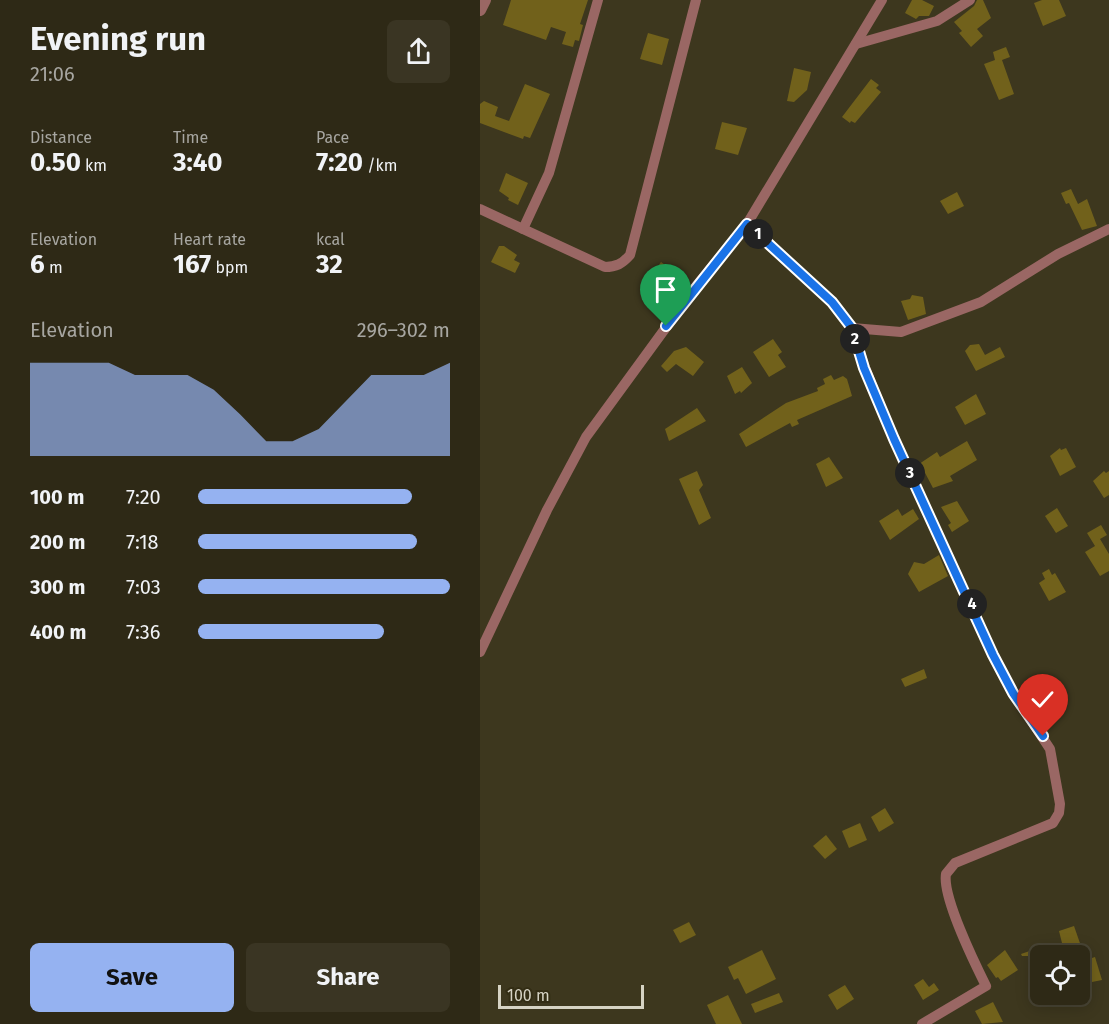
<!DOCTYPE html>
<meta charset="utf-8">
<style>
body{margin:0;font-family:"Fira Sans",sans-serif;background:#3a3523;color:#f1f3f6;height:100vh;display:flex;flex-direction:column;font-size:22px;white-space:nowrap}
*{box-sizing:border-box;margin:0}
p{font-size:20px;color:#a7a6a1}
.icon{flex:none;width:33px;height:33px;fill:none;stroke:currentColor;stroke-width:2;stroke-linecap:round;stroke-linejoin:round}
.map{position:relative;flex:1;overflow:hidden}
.panel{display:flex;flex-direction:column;background:#2e2916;width:480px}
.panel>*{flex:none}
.buttons{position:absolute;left:550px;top:945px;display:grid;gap:12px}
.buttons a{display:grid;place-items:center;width:60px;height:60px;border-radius:9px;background:#2e2916;box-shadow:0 3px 15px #0003,0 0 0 2px #494535;font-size:30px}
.scale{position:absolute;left:18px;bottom:15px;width:146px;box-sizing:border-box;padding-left:6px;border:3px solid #d6d3c4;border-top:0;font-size:16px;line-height:21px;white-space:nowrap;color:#d6d3c4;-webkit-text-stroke:4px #332d14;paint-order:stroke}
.pin{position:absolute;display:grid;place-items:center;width:51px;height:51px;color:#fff;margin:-62px -26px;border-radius:50% 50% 50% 0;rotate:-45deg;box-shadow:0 0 6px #0007}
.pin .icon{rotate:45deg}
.km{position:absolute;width:30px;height:30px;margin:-15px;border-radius:50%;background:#222;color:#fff;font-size:16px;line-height:30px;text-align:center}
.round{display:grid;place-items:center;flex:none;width:63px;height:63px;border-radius:9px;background:#3a3523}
.head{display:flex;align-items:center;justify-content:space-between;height:102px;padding:0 30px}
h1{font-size:33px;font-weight:700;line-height:45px}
.stats{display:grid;grid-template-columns:repeat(3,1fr);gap:9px;height:102px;padding:6px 30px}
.stats div{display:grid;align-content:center}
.stats b{font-size:26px;font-weight:700}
.stats small{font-size:16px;font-weight:400}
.stats p{font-size:16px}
.chart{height:168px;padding:12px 30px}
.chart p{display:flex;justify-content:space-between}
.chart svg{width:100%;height:108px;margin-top:6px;fill:#95b2f1;opacity:.7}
.cta{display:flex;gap:12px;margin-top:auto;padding:12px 30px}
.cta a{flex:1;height:69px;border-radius:9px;background:#95b2f1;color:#111;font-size:24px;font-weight:700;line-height:69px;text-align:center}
.cta a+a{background:#3a3523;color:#f1f3f6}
ul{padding:0 30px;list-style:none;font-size:20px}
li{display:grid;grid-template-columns:96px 72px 1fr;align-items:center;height:45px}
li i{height:15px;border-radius:8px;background:#95b2f1}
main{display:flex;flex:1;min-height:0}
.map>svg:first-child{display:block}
.building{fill:#71611b}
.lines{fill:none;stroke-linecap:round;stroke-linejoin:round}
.minor{stroke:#9a6764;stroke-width:10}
.tertiary{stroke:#9a6764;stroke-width:12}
.route-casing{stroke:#fff;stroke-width:12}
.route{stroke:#1a73e8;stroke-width:8}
</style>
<main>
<section class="panel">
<div class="head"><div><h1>Evening run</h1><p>21:06</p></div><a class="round"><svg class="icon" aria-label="share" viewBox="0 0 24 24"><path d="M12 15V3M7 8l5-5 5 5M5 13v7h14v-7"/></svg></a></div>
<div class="stats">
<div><p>Distance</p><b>0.50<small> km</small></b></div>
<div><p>Time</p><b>3:40</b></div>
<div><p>Pace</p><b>7:20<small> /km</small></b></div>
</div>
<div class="stats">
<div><p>Elevation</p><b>6<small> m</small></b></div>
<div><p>Heart rate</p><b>167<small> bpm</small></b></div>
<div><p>kcal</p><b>32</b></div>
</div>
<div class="chart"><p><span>Elevation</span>296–302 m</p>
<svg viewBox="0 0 160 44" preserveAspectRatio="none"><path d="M0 44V6L10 6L20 6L30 6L40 11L50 11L60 11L70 17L80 27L90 38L100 38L110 33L120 22L130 11L140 11L150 11L160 6V44z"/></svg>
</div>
<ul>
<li><b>100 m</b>7:20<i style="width:85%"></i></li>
<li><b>200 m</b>7:18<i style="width:87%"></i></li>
<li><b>300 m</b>7:03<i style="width:100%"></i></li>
<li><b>400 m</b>7:36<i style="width:74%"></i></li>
</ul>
<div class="cta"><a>Save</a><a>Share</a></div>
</section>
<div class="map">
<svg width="629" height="1024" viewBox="0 0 629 1024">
<rect width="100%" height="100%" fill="#3d371e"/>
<!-- building -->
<g class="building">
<path d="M31,0H108L100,24L103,25L99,41L95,40L93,47L82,44L86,32L71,27L66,40L23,25Z"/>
<path d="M432,0H442L454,6L449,16H439L436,19L425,13Z"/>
<path d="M497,0H503L511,18L497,29L503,36L491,47L479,33L482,31L474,22L494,6Z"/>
<path d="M562,0H579L586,16L563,26L554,3Z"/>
<path d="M168,33L189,39L182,65L160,59Z"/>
<path d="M526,47L530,57L522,60L534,94L519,100L504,64L515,60L513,52Z"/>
<path d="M314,68L331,72L327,90L314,102L307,101Z"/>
<path d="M391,79L399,85L396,88L401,92L375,123L371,121L370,123L362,117Z"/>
<path d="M45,84L70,94L50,138L44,136L43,139L0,123V104L4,101L18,107L15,116L29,121Z"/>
<path d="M242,122L267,128L258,155L235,149Z"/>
<path d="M26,173L48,183L38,205L28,200L29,198L19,191Z"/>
<path d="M591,189L598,204L607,199L617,226L602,230L589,203L586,204L581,193Z"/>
<path d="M477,192L484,206L468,214L460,201Z"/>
<path d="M19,246H24L37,255L34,260L40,263L35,273L11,262Z"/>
<path d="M181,262L206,280L188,306L163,288Z"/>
<path d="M432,295L443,297L446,314L428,320L421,301L430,299Z"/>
<path d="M293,339L302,352L298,355L306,367L289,377L273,352Z"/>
<path d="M499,344L505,355L520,347L525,357L496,371L485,351L490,345Z"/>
<path d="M206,347L224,362L213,376L196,364L187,372L181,366L194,351Z"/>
<path d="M262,367L272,383L261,393L260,391L255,394L247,376Z"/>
<path d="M351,375L354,380L363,376L367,379L372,396L317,420L319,424L312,427L310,423L266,447L259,434L306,403L338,391L337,388L345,384L343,379Z"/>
<path d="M496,394L506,414L485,425L475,407Z"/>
<path d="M217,408L226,421L189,441L185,429Z"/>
<path d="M487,441L497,460L470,476L473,481L453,488L443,469L436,466L457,452L460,457Z"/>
<path d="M580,448L581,450L586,448L596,467L580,476L570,456Z"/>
<path d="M349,457L363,478L346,487L336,464Z"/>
<path d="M217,471L223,485L219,490L231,518L219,525L199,479Z"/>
<path d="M624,471L626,473L629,471V495L624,498L613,481Z"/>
<path d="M477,501L489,521L472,532L468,525L471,523L461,507Z"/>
<path d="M577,508L588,526L576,533L565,516Z"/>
<path d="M418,509L422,516L433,509L439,519L410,540L399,521Z"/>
<path d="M621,525L627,535L620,539L629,554V571L620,576L605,552L615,546L607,533Z"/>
<path d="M459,555L468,576L439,592L428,574L434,562L444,564Z"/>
<path d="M569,569L572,575L575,573L586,592L569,601L559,583L565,579L562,573Z"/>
<path d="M444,669L447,678L425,687L421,679Z"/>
<path d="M405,808L414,823L399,832L391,817Z"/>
<path d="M380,823L387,840L369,848L362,831Z"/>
<path d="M346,835L357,849L345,859L333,846Z"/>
<path d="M209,922L216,935L200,943L193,930Z"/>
<path d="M594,926L602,949L585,955L579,931Z"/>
<path d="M567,945L570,956H542L541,954Z"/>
<path d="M282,950L296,979L266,994L258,978L254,980L248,967Z"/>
<path d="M525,950L538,970L521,981L518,977L516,978L507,965Z"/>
<path d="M615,957L622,980L607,983L600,969V962Z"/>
<path d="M443,979L449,987L454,983L459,990L443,1000L434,985Z"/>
<path d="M365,985L374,999L357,1010L348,995Z"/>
<path d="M299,993L303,1002L275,1013L271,1004Z"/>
<path d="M248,995L262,1024H236L227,1005Z"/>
<path d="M513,1002L523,1022L502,1024L495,1011Z"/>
</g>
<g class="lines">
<!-- minor -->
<g class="minor">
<path d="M376,44L457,21L490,0"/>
<path d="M0,209L125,267C136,267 142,264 150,255L216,0"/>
<path d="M267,224L352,302L372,328L385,368L414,439L513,655L533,693L570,749L580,804L579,813L573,823L475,863L466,874C462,896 495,964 506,986L442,1024"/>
<path d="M43,229L69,173L118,0"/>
<path d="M372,328L421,332L501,302L578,254L629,229"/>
<path d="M0,652L67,510L106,437L217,285L267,224L402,0"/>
</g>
<!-- tertiary -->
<path class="tertiary" d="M0,10L5,0"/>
</g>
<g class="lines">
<defs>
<path id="route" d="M186,326L267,224L352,302L372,328L384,368L414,439L513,655L533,693L563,736"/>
</defs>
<!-- route casing -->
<use href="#route" class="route-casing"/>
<!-- route -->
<use href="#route" class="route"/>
</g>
</svg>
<div class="buttons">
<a><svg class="icon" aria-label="locate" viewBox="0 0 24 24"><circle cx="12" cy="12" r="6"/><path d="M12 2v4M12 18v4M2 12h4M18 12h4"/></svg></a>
</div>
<div class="scale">100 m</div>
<div class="pin" style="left:186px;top:326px;background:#1e9e55"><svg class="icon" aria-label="arrive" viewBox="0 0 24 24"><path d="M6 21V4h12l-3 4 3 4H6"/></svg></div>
<div class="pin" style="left:563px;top:736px;background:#d93025"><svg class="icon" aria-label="check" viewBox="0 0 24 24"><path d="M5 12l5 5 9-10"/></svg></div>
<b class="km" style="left:278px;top:234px">1</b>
<b class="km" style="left:375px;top:339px">2</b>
<b class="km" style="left:430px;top:473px">3</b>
<b class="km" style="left:492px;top:604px">4</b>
</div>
</main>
